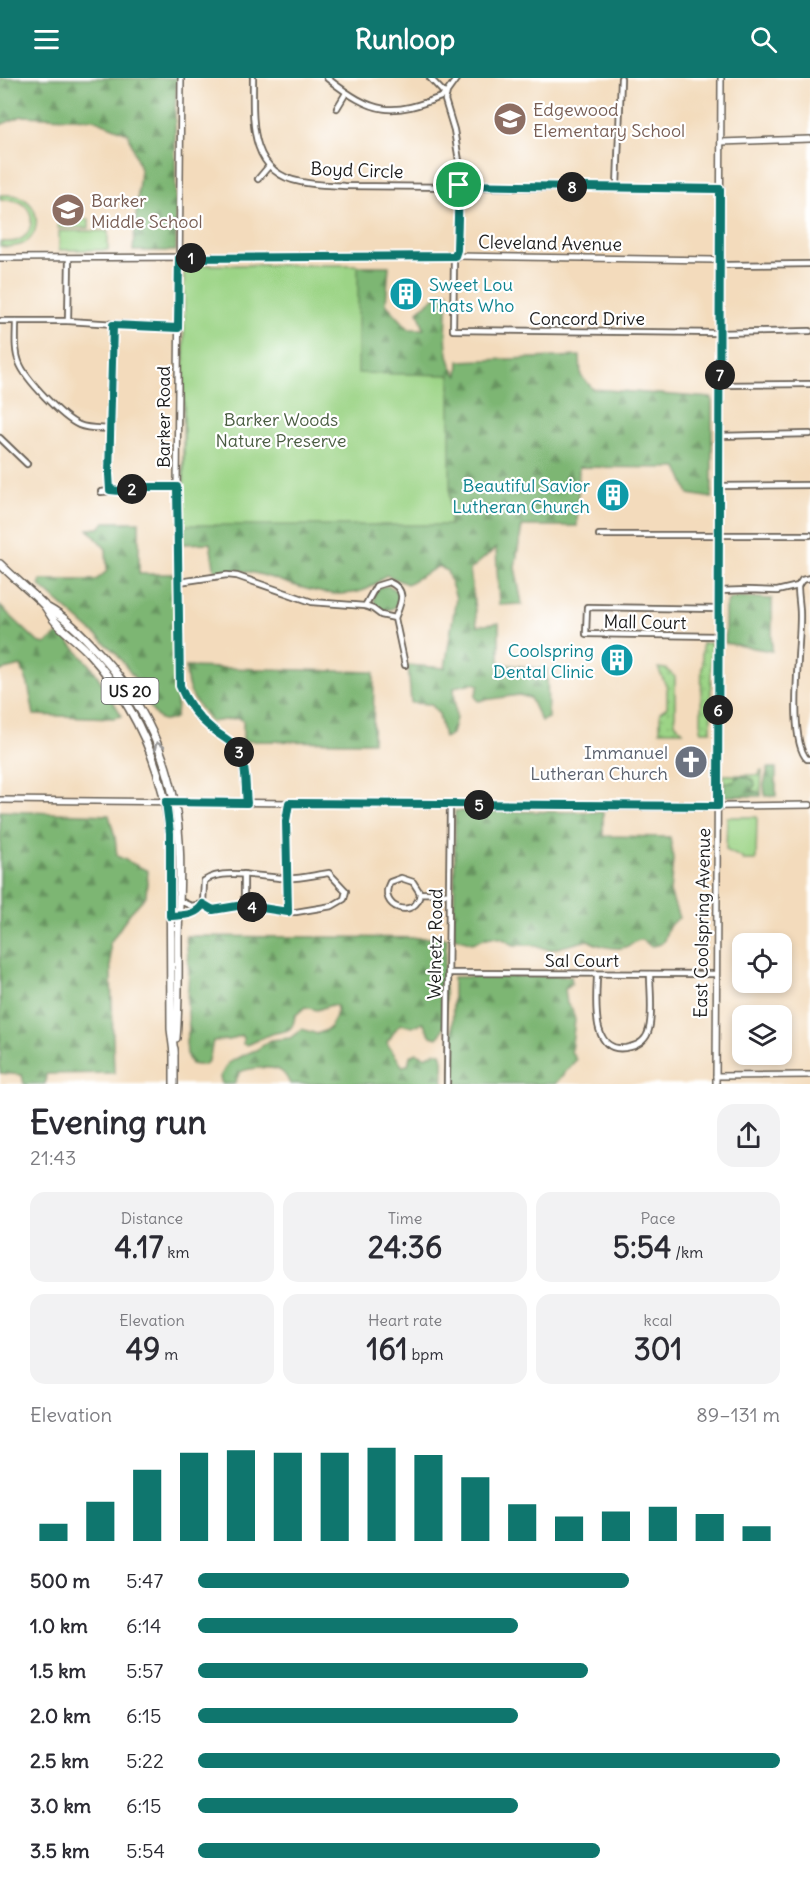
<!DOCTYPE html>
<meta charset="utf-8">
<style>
body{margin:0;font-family:Delius,sans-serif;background:#f2f2f3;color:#2b2b33;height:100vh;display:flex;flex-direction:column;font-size:22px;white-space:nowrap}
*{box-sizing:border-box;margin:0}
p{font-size:20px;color:#7c7c81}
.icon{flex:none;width:33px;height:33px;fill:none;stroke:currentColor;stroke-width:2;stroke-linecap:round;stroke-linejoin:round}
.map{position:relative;height:1006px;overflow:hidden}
.details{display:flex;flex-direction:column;background:#fff;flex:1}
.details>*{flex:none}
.tools{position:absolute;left:732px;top:855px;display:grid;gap:12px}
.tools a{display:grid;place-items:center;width:60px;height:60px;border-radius:12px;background:#fff;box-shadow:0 3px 9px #0003;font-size:30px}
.pin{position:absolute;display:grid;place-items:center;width:51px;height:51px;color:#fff;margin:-26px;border:3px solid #fff;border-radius:50%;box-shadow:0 2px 6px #0007}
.km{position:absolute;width:30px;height:30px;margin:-15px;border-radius:50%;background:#222;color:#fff;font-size:16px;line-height:30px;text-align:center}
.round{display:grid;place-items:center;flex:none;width:63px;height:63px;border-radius:18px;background:#f2f2f3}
.head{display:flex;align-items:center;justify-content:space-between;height:102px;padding:0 30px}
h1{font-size:33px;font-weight:700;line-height:45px}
.stats{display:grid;grid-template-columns:repeat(3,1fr);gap:9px;height:102px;padding:6px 30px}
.stats div{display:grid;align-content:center;border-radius:15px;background:#f2f2f3;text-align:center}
.stats b{font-size:30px;font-weight:700}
.stats small{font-size:16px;font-weight:400}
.stats p{font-size:16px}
.chart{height:168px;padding:12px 30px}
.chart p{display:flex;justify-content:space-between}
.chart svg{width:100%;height:108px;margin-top:6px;stroke:#0f766e;stroke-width:6}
ul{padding:0 30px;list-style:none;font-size:20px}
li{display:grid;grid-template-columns:96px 72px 1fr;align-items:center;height:45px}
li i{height:15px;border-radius:8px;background:#0f766e}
header{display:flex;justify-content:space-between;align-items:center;height:78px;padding:0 30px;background:#0f766e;color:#fff;font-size:27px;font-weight:700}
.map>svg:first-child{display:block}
.grass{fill:url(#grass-dots);stroke:#5c7851;stroke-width:1.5}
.forest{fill:url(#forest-firs);stroke:#4c6948;stroke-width:1.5}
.park{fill:#9cd486;stroke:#5c7851;stroke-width:1.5}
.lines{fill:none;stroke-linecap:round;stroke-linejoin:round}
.minor-casing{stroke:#675f54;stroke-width:8}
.tertiary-casing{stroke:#675f54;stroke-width:8}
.primary-casing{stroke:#675f54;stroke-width:10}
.minor{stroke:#fff;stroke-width:4.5}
.tertiary{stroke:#fff;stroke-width:5}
.primary{stroke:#fff;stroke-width:7}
.oneway{stroke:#999}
.route-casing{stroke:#fff;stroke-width:12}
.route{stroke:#0f766e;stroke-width:8}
.labels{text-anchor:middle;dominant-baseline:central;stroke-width:4.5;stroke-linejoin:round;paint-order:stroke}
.shield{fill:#fff;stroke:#606060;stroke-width:1.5}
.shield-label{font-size:16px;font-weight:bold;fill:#1c1c1c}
.education-label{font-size:18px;fill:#785e54;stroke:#fff;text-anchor:start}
.street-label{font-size:18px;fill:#1c1c1c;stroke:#fff}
.culture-label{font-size:18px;fill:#0d838f;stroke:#fff;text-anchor:end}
.park-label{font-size:18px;fill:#495c41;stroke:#fff}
.worship-label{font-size:18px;fill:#5b616d;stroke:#fff;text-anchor:end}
</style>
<header><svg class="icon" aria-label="menu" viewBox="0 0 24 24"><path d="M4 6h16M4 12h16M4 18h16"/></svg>Runloop<svg class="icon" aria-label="search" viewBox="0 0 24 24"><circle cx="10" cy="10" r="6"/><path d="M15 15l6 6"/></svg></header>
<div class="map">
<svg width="810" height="1006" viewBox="0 0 810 1006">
<defs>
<pattern id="grass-dots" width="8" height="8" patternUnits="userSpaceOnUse" patternTransform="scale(1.5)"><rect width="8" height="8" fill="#9cd486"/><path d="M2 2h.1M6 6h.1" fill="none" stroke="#86b573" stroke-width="1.8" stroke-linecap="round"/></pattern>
<pattern id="forest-firs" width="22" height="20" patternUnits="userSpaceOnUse" patternTransform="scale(1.5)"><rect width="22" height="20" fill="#7db673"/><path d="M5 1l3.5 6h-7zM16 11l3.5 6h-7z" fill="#66935e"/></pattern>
</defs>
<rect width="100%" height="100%" fill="#fff"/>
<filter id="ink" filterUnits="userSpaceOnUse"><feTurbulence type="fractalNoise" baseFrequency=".0167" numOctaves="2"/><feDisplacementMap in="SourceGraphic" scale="12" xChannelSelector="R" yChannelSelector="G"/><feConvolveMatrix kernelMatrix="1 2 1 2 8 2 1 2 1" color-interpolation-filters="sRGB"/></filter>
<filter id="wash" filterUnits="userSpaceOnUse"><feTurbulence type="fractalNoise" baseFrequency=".008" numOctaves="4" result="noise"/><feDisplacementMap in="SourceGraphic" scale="24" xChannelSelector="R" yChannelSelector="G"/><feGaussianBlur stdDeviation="1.35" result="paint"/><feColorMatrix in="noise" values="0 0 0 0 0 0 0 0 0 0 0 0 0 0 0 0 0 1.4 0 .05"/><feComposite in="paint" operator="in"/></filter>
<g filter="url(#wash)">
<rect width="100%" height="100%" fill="#f3dbbc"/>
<!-- grass -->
<g class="grass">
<path d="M702,565H711V653H701Z"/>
<path d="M658,590L666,591L675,599V645L683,653H660V634L667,629V610Z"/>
<path d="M762,692L761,715L751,712L754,702L748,699L732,706L724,705V697H760V693Z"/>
</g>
<!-- forest -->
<g class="forest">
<path d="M0,0H177L175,32L176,173H133L140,91L128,55L93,41L22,38L0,47Z"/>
<path d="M185,187L389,188L386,226L409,251H424L418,233L441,214H448C448,240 440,278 458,298L459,283L580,278L581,298L593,311L712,320V420L689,416L678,390L579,389L577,448H522L515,489L522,526L499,527L496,470L470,492L477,548L499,545V582L501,586L547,591L548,640L541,643L530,620L519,617L478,623L475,618L479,607L473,605L454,609L456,640L452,656L444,660L439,636L431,626L411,625L408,587L445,590L456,520L447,493L439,488L407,506L386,497C380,502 374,508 367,511C323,529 276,494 234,492C228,492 221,494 215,495L210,465L182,466Z"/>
<path d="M105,444H139V496H174L178,612L176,639C155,654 144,618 143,603L135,601L116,575L39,507L41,502H96L107,493L106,471L88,451L99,450Z"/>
<circle cx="386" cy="520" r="12"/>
<path d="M739,519L772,521V573L725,565V530L729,521Z"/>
<path d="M0,528L38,564L45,566L58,556L62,557L92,589L122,638L114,640L34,637L28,606L21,588L0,593Z"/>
<path d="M186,589L374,594L373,664L243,663V643L239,640L211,644C196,624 186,616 186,589Z"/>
<path d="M768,690H776V718H765L764,707Z"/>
<path d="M743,698L754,702L755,707L751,713L761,715V718H724V705L735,704L736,699Z"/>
<path d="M0,733L109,737L115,759L117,778L148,793L146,818L130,835L110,865L114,995L46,996L45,1006H24L22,997L0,995Z"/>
<path d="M455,733L603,734V758L670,759L673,781L670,814L679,840C676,842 673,844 671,846C661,857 671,867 650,868C639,856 636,865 625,869C616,873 596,867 588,862L550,872L532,867H514L501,860L491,859L472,865L454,859Z"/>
<path d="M186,858L447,860C447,870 445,879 444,889C443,906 451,950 437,960L431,958L423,945L412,949L401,946C394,951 393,958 387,964C388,970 398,979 402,988L408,987L410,978L417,975L426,979L435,974L441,975C446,984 441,996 443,1006H290C288,1002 286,997 282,994C274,987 249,990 240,994L234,1006H222L220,999L228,985L245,976L256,972L271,962L290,960L302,951L317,956L329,951L336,938L337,928L331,927L317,932L305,929L295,938C292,958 284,951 269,957C261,960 254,964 246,967L243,966V960L241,957L230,962L213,963C209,978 213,991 191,986L187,978L186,962L189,952L187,923L189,894Z"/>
<path d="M571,898L572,905L565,911L567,926L572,931L575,942L571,973L576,982L555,1006H452L453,899Z"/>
</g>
<!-- park -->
<g class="park">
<path d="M0,117C8,117 17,116 24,121C42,131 40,161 20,167C13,169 6,169 0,168V164C6,164 13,165 19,162C33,156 36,135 23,126C17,121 8,122 0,122Z"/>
<rect x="58" y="141" width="31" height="9"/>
<rect x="59" y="153" width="49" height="19"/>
<path d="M184,187H358V295L450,297V447H184Z"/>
<path d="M727,739H757L756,782H743L742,780L726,772Z"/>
</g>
</g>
<g filter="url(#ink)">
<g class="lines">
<defs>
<g id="minor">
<path d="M253,0C253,41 248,95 301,104C315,107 330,107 344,108L720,111"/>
<path d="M327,0C374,37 391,39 446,17L430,0"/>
<path d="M457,0L447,14L445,22L454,52L459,83L457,172L454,183L453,252L720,255L810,253"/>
<path d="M337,30L346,15"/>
<path d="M258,101L269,88"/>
<path d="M617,109L621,0"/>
<path d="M720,184L726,187L810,186"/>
<path d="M0,243H68L178,250"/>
<path d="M16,243C16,256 14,272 19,284C25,301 63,340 79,347C88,351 101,350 111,351"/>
<path d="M68,243L69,180"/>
<path d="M719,307L810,306"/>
<path d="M719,358L810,356"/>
<path d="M0,360L27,386"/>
<path d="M719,408L810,407"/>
<path d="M110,412L109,396L113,247"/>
<path d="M101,414L144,409H177"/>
<path d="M599,457H810"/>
<path d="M179,504L227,497L237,498L312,524L365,528L373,531L381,537L395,540L405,587"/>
<path d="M798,508C798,518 800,527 800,536C801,567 787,661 807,681H810"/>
<path d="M718,513L748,512L777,513L798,508L802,502L810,500"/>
<path d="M365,528L376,508L389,504C408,512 401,525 395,540"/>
<path d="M719,531L587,529L586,556L719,558"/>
<path d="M329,795L346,813L344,821L332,828L296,834H282L243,827L213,832L203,826L204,803C221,790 262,799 282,800C297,802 313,797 329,795Z"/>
<path d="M420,815C417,843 376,830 390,804L401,800L413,804L420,815L449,816"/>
<path d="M178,822L191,828L203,826"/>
<path d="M244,828V796"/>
<path d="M288,834L286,743L289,725"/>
<path d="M170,838C183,837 196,838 203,826"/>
<path d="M449,895L716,896"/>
<path d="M597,896C597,919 588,980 630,969C639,967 647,961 649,951C653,936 650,912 650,896"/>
<path d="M447,1006L450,727"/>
</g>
<g id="tertiary">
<path d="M181,0L177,409L180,608L184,618L198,639L235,668L242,679L247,725"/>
<path d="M721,64L810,61"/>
<path d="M0,180L455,178L714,182L720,184"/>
<path d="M0,722L670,729L810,727"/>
<path d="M716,998L810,997"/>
<path d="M716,1006L721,0"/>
</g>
<g id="primary">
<path d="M0,486C14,500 30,513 44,527C48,532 50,537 54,542C64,554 77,562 88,574C134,625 162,686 170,755L171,951L174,975"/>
<path d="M48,530C67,540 84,558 99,575C137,616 164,668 174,723C183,767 179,815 178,860C178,893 179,927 176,960"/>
<path d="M174,1006V971"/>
</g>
</defs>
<!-- minor casing -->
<use href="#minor" class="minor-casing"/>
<!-- tertiary casing -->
<use href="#tertiary" class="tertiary-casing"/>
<!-- primary casing -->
<use href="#primary" class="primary-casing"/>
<!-- minor -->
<use href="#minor" class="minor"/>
<!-- tertiary -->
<use href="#tertiary" class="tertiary"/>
<!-- primary -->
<use href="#primary" class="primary"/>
</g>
<!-- one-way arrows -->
<defs><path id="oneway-chevron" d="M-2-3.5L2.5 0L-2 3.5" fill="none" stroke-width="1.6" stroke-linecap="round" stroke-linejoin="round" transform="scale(1.5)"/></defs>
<use class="oneway" href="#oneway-chevron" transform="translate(158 668) rotate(-112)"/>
</g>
<g class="lines" filter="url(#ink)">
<defs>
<path id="route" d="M459,107L720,111L718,728L289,725L286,743L288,834L243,827L213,832L203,826C196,838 183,837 170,838V755L166,724L247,725C245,710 247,692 241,678C236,664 221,659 211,650C197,639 187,625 180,608L177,409H144L120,413L110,412L109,396L113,247L178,250L179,180L455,178L457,172Z"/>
</defs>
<!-- route casing -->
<use href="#route" class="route-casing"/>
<!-- route -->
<use href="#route" class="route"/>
</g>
<!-- icons -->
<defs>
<symbol id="school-disc" viewBox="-11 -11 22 22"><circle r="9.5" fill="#8d6e63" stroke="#fff"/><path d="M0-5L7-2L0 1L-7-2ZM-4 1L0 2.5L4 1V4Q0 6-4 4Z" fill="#fff"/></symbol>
<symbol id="building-disc" viewBox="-11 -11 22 22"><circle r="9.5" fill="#0f9aa8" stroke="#fff"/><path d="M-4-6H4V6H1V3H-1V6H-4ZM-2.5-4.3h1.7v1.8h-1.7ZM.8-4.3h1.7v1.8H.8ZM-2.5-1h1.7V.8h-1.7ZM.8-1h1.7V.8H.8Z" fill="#fff"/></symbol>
<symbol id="church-disc" viewBox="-11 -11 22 22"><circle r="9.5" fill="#6b7280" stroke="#fff"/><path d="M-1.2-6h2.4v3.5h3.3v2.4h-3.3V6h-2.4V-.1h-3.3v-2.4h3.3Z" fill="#fff"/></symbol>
</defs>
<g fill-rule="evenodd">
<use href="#school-disc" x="491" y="22" width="38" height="38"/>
<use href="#school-disc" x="49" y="113" width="38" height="38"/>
<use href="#building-disc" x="387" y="197" width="38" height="38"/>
<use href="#building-disc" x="594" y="398" width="38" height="38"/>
<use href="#building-disc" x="598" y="563" width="38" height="38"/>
<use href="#church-disc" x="672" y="665" width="38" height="38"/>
</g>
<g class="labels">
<!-- shield labels -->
<rect class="shield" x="101.5" y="600" width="57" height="26" rx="4.5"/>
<g class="shield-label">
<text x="130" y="613">US 20</text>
</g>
<!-- education labels -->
<g class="education-label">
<text x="533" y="31">Edgewood<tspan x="533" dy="21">Elementary School</tspan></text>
<text x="91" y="122">Barker<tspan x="91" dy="21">Middle School</tspan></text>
</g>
<!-- street labels -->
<g class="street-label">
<text transform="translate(357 92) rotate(2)">Boyd Circle</text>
<text transform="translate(550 165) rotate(1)">Cleveland Avenue</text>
<text x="587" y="240">Concord Drive</text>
<text transform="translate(163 339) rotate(-90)">Barker Road</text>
<text transform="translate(645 544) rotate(1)">Mall Court</text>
<text transform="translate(702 845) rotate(-89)">East Coolspring Avenue</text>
<text transform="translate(435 866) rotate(-89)">Welnetz Road</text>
<text x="582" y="882">Sal Court</text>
</g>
<!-- culture labels -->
<g class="culture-label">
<text x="429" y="206" text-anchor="start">Sweet Lou<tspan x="429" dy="21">Thats Who</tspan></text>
<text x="590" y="407">Beautiful Savior<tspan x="590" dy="21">Lutheran Church</tspan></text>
<text x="594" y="572">Coolspring<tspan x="594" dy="21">Dental Clinic</tspan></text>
</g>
<!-- park labels -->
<g class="park-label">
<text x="281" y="341">Barker Woods<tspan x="281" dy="21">Nature Preserve</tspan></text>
</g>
<!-- worship labels -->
<g class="worship-label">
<text x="668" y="674">Immanuel<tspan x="668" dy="21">Lutheran Church</tspan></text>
</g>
</g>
</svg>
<div class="tools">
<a><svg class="icon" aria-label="locate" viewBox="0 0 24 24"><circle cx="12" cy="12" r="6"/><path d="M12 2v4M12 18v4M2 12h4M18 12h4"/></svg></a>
<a><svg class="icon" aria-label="layers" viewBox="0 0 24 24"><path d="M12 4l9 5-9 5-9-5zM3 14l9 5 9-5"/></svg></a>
</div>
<div class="pin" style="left:459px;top:107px;background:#1e9e55"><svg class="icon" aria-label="arrive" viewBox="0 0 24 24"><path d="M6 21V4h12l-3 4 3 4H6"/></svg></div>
<b class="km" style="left:191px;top:180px">1</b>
<b class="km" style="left:132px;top:411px">2</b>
<b class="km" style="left:239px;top:674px">3</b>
<b class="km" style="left:252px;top:829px">4</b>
<b class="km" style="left:479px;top:727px">5</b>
<b class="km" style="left:718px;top:632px">6</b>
<b class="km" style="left:720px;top:297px">7</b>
<b class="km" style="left:572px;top:109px">8</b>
</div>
<section class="details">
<div class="head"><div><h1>Evening run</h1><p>21:43</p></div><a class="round"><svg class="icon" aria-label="share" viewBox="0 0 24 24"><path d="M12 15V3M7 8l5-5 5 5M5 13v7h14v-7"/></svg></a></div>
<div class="stats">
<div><p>Distance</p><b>4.17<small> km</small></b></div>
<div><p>Time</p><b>24:36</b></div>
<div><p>Pace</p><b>5:54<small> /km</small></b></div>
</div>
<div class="stats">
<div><p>Elevation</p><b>49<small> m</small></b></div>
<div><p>Heart rate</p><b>161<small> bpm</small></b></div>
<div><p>kcal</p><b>301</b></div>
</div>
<div class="chart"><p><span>Elevation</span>89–131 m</p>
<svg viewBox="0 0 160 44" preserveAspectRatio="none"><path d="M5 44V37M15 44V28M25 44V15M35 44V8M45 44V7M55 44V8M65 44V8M75 44V6M85 44V9M95 44V18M105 44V29M115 44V34M125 44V32M135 44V30M145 44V33M155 44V38"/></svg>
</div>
<ul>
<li><b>500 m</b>5:47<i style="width:74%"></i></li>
<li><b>1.0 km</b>6:14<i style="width:55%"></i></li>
<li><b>1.5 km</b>5:57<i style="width:67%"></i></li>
<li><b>2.0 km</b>6:15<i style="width:55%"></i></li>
<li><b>2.5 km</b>5:22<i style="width:100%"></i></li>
<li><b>3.0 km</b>6:15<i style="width:55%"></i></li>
<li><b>3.5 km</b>5:54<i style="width:69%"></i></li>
</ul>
</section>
